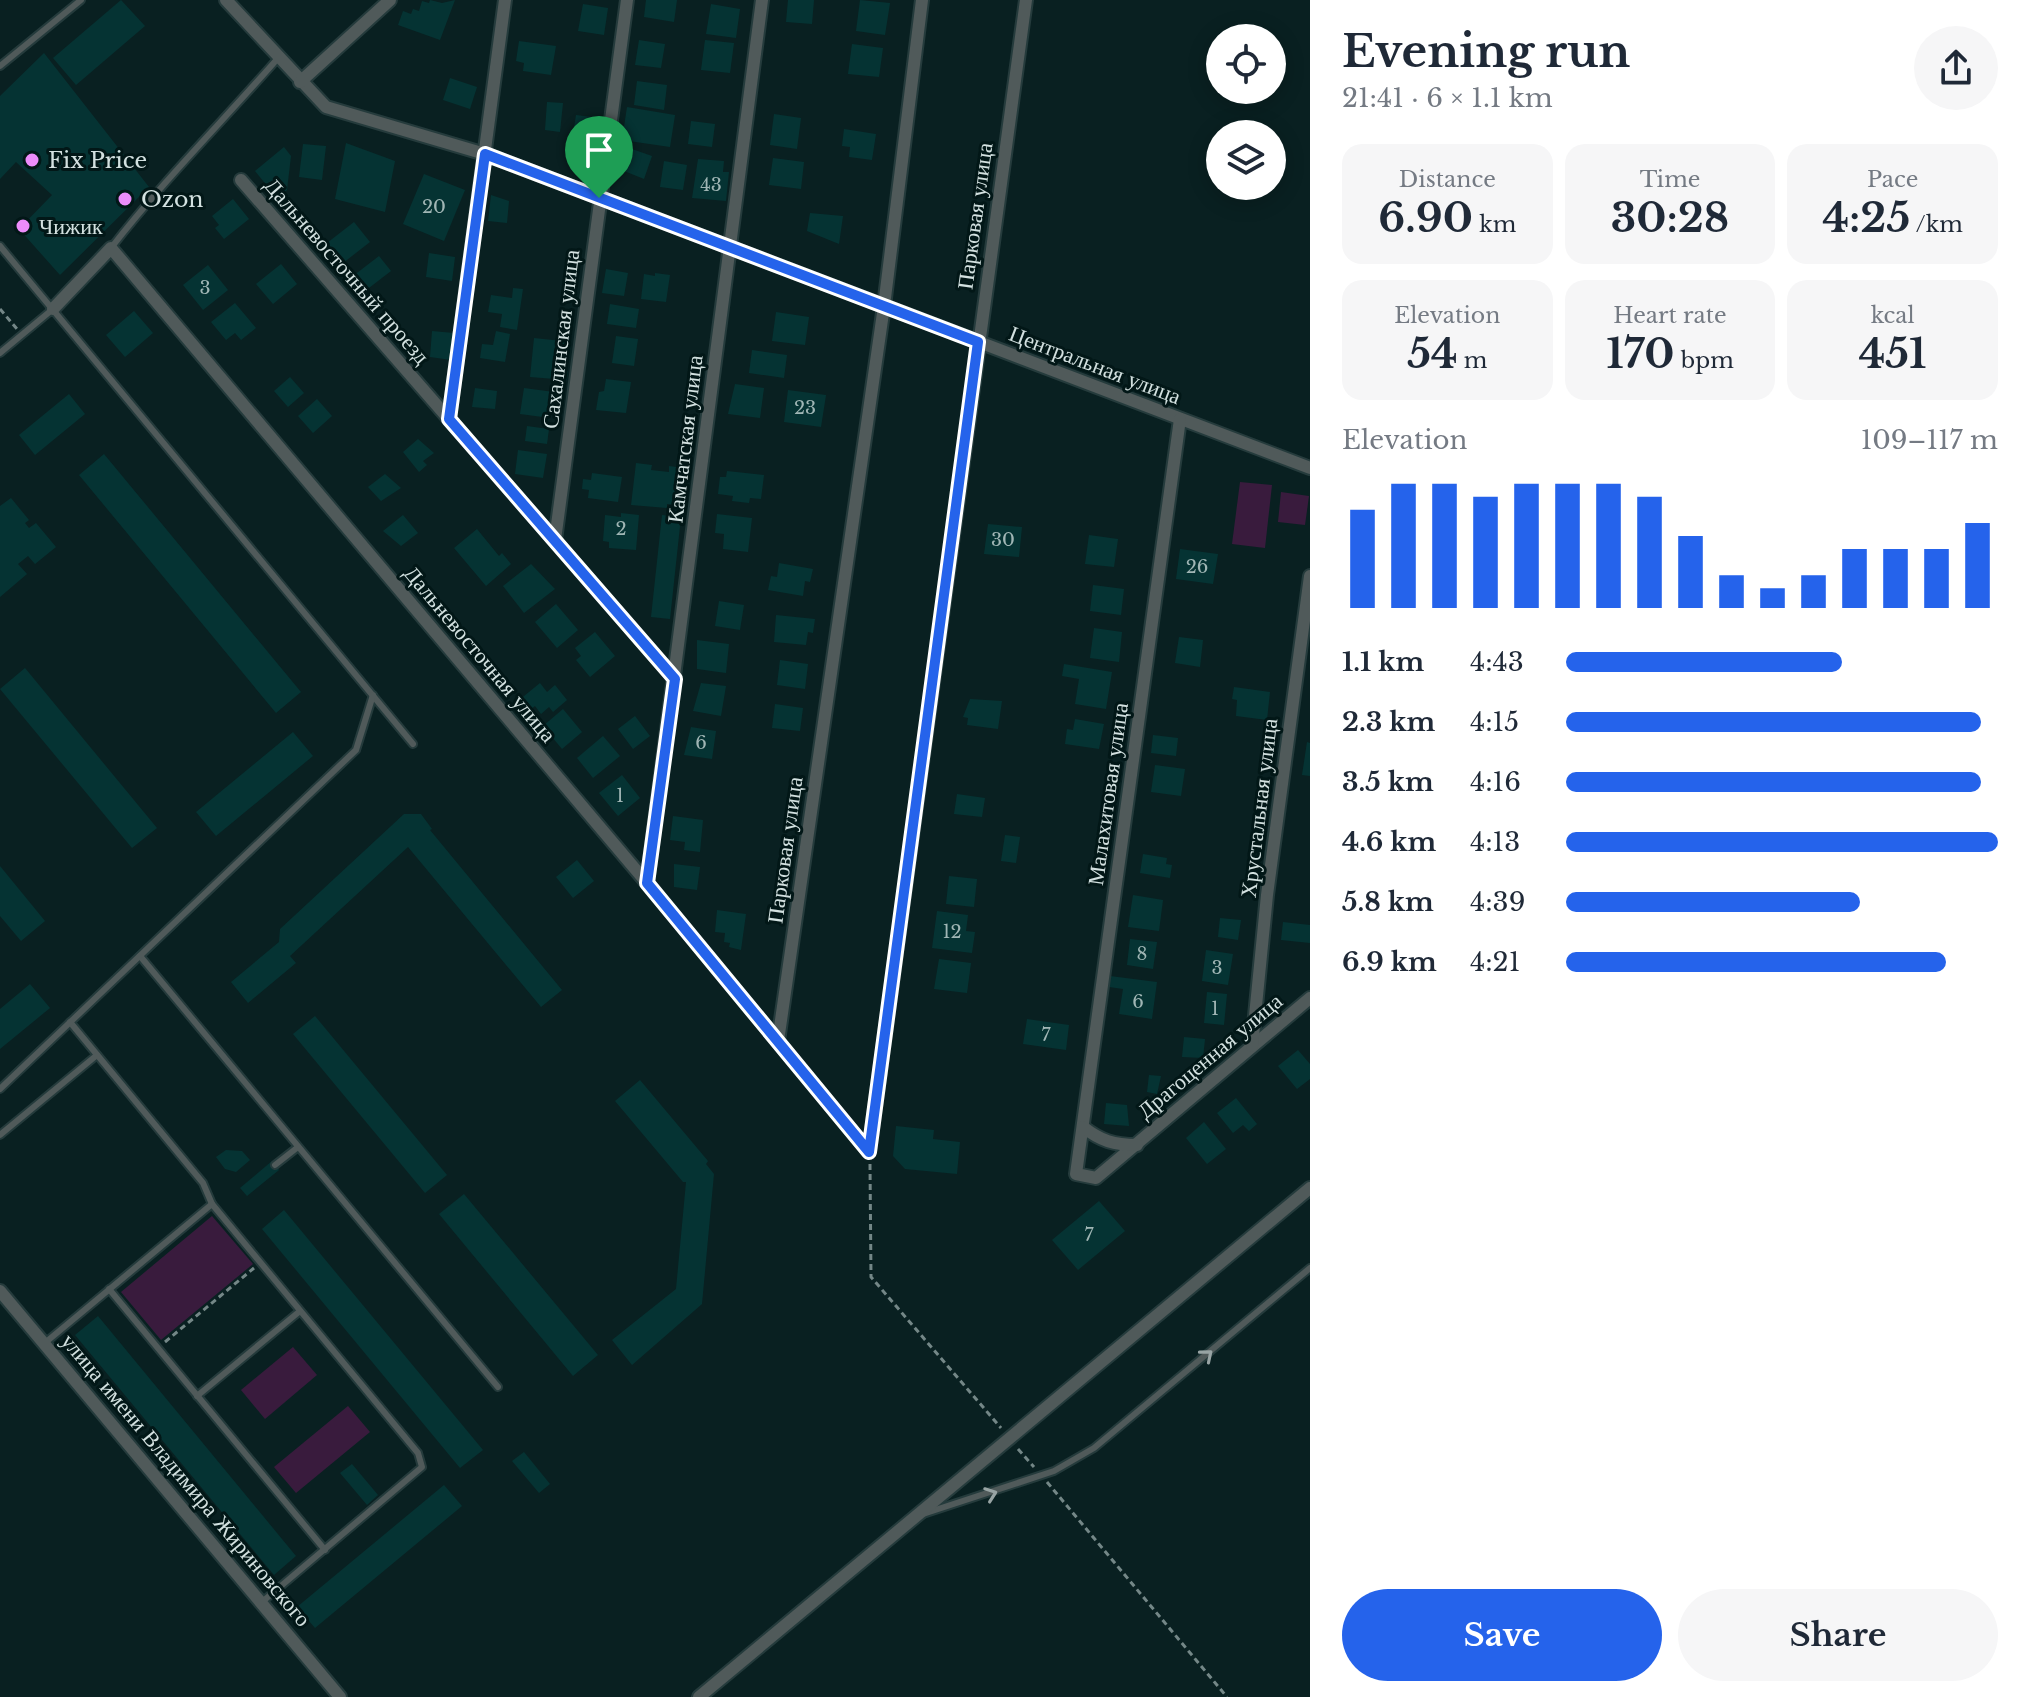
<!DOCTYPE html>
<meta charset="utf-8">
<style>
body{margin:0;font-family:"Libre Baskerville",serif;background:#f6f6f7;color:#1f2937;height:100vh;display:flex;flex-direction:column;font-size:30px;white-space:nowrap}
*{box-sizing:border-box;margin:0}
p{font-size:26px;color:#747a83}
.icon{flex:none;width:44px;height:44px;fill:none;stroke:currentColor;stroke-width:2;stroke-linecap:round;stroke-linejoin:round}
.map{position:relative;flex:1;overflow:hidden}
.panel{display:flex;flex-direction:column;background:#fff;width:720px}
.panel>*{flex:none}
.controls{position:absolute;left:1206px;top:24px;display:grid;gap:16px}
.controls a{display:grid;place-items:center;width:80px;height:80px;border-radius:50%;background:#fff;box-shadow:0 4px 20px #0003;font-size:40px}
.pin{position:absolute;display:grid;place-items:center;width:68px;height:68px;color:#fff;margin:-82px -34px;border-radius:50% 50% 50% 0;rotate:-45deg;box-shadow:0 0 8px #0007}
.pin .icon{rotate:45deg}
.round{display:grid;place-items:center;flex:none;width:84px;height:84px;border-radius:42px;background:#f6f6f7}
.summary{display:flex;align-items:center;justify-content:space-between;height:136px;padding:0 32px}
h1{font-size:44px;font-weight:800;line-height:60px}
.metrics{display:grid;grid-template-columns:repeat(3,1fr);gap:12px;height:136px;padding:8px 32px}
.metrics div{display:grid;align-content:center;border-radius:20px;background:#f6f6f7;text-align:center}
.metrics b{font-size:40px;font-weight:800}
.metrics small{font-size:22px;font-weight:400}
.metrics p{font-size:22px}
.chart{height:224px;padding:16px 32px}
.chart p{display:flex;justify-content:space-between}
.chart svg{width:100%;height:144px;margin-top:8px;stroke:#2563eb;stroke-width:6}
.primary-button{display:flex;gap:16px;margin-top:auto;padding:16px 32px}
.primary-button a{flex:1;height:92px;border-radius:48px;background:#2563eb;color:#fff;font-size:32px;font-weight:800;line-height:92px;text-align:center}
.primary-button a+a{background:#f6f6f7;color:#1f2937}
ul{padding:0 32px;list-style:none;font-size:26px}
li{display:grid;grid-template-columns:128px 96px 1fr;align-items:center;height:60px}
li i{height:20px;border-radius:10px;background:#2563eb}
main{display:flex;flex:1;min-height:0}
.map>svg:first-child{display:block}
.green{fill:#391b3d}
.building{fill:#053333}
.lines{fill:none;stroke-linecap:round;stroke-linejoin:round}
.lane-casing{stroke:#253b3c;stroke-width:10}
.street-casing{stroke:#253b3c;stroke-width:16}
.path{stroke:#748787;stroke-width:3;stroke-dasharray:6 4;stroke-linecap:butt}
.lane{stroke:#505a5a;stroke-width:6}
.street{stroke:#505a5a;stroke-width:12}
.oneway{stroke:#98a4a4}
.route-casing{stroke:#fff;stroke-width:16}
.route{stroke:#2563eb;stroke-width:10}
.poi-dot{fill:#ec8cfa;stroke:#021717;stroke-width:3}
.labels{text-anchor:middle;dominant-baseline:central;stroke-width:6;stroke-linejoin:round;paint-order:stroke}
.number-label{font-size:18px;fill:#a0b6b5}
.poi-label{font-size:22px;fill:#d3e1e0;stroke:#021717;text-anchor:start}
.street-label{font-size:22px;fill:#d3e1e0;stroke:#021717}
</style>
<main>
<div class="map">
<svg width="1310" height="1697" viewBox="0 0 1310 1697">
<rect width="100%" height="100%" fill="#092021"/>
<!-- green -->
<g class="green">
<path d="M1240,482L1272,485L1265,548L1232,544Z"/>
<path d="M1281,492L1309,496L1305,525L1278,522Z"/>
<path d="M212,1216L253,1264L161,1340L121,1292Z"/>
<path d="M293,1347L317,1375L265,1419L241,1390Z"/>
<path d="M348,1406L370,1432L296,1493L274,1467Z"/>
</g>
<!-- building -->
<g class="building">
<path d="M121,0L145,26L76,85L53,58Z"/>
<path d="M430,0L442,3L455,0L440,40L398,25L403,11L411,14L413,9L419,11L422,1L429,3Z"/>
<path d="M646,0H677L674,22L644,17Z"/>
<path d="M788,0H814L812,24L786,22Z"/>
<path d="M860,0L890,3L885,35L856,31Z"/>
<path d="M583,4L608,8L604,35L578,31Z"/>
<path d="M711,4L740,9L736,38L706,34Z"/>
<path d="M639,40L665,44L661,68L635,65Z"/>
<path d="M705,40L734,43L730,73L701,70Z"/>
<path d="M519,41L556,46L551,75L523,71L524,63L516,61Z"/>
<path d="M852,44L883,48L879,77L848,74Z"/>
<path d="M44,53L149,187L60,275L19,229L52,195L16,162L0,179V96Z"/>
<path d="M450,78L477,87L470,109L443,100Z"/>
<path d="M637,81L667,85L664,110L634,105Z"/>
<path d="M547,102L563,103L560,132L545,130Z"/>
<path d="M627,107L675,115L670,147L622,140Z"/>
<path d="M774,114L801,118L797,149L770,145Z"/>
<path d="M576,115L592,117L587,143L572,140Z"/>
<path d="M691,121L715,124L712,147L688,144Z"/>
<path d="M844,129L876,134L872,160L849,157L850,147L842,146Z"/>
<path d="M346,143L395,161L385,212L335,199Z"/>
<path d="M303,144L326,146L322,180L299,177Z"/>
<path d="M284,147L291,156L287,190L277,198L255,171Z"/>
<path d="M632,149L652,156L644,179L624,171Z"/>
<path d="M773,158L804,162L801,189L769,185Z"/>
<path d="M698,159L724,161L723,172H729L726,201L692,198Z"/>
<path d="M664,161L687,165L683,190L660,187Z"/>
<path d="M424,174L465,190L444,241L403,224Z"/>
<path d="M491,195L509,201L507,223L488,221Z"/>
<path d="M233,199L249,219L224,239L215,228L219,225L212,216Z"/>
<path d="M810,213L843,216L839,244L807,231Z"/>
<path d="M354,222L370,242L343,263L327,243Z"/>
<path d="M429,253L455,257L452,281L426,277Z"/>
<path d="M379,256L391,271L365,291L353,276Z"/>
<path d="M281,264L297,284L273,304L256,284Z"/>
<path d="M208,265L228,290L203,310L183,285Z"/>
<path d="M606,269L628,273L624,296L602,293Z"/>
<path d="M655,273L670,275L666,302L641,299L644,274L655,276Z"/>
<path d="M513,288L523,289L517,330L500,327L502,314L488,312L491,295L512,298Z"/>
<path d="M235,303L256,328L241,340L235,333L226,340L211,322Z"/>
<path d="M610,304L639,309L636,328L607,324Z"/>
<path d="M134,311L153,333L125,357L106,335Z"/>
<path d="M776,312L809,317L805,345L772,341Z"/>
<path d="M432,331L454,333L451,360L430,357Z"/>
<path d="M496,331L510,334L505,362L480,358L482,344L493,345Z"/>
<path d="M616,336L638,339L634,366L612,363Z"/>
<path d="M534,338L571,342L569,358L553,356L552,369L568,371L567,380L530,377Z"/>
<path d="M752,350L787,355L784,378L749,373Z"/>
<path d="M290,377L304,393L288,407L274,391Z"/>
<path d="M606,379L631,382L626,413L596,410L599,392L604,391Z"/>
<path d="M735,384L764,388L760,418L728,414Z"/>
<path d="M475,388L497,391L495,409L472,407Z"/>
<path d="M524,388L554,392L550,418L520,414Z"/>
<path d="M788,390L826,395L821,427L784,422Z"/>
<path d="M69,394L85,414L35,455L19,435Z"/>
<path d="M317,399L332,416L313,433L298,416Z"/>
<path d="M527,426L549,429L547,444L525,441Z"/>
<path d="M418,439L434,453L423,461L427,465L419,472L403,452Z"/>
<path d="M518,450L547,454L543,478L515,474Z"/>
<path d="M104,454L301,692L276,713L79,475Z"/>
<path d="M636,463L652,465L651,470L669,472V466L684,468L680,505L667,504V508L631,505Z"/>
<path d="M727,471L764,475L761,499L750,498L749,503L732,501L733,496L718,494L720,477H726Z"/>
<path d="M592,473L622,477L618,502L588,498L589,490L582,489L583,479L591,480Z"/>
<path d="M385,474L401,488L381,501L368,487Z"/>
<path d="M11,498L29,520L25,523L29,528L36,523L56,547L35,564L28,556L18,564L27,574L0,597V506Z"/>
<path d="M621,513L639,515L636,550L609,548V542L603,541L605,515L621,517Z"/>
<path d="M717,514L752,518L748,552L723,549L724,534L715,533Z"/>
<path d="M403,515L418,533L401,546L383,531Z"/>
<path d="M662,515L681,517L670,619L651,617Z"/>
<path d="M988,524L1022,527L1019,557L984,554Z"/>
<path d="M477,529L499,556L502,553L511,564L486,586L454,548Z"/>
<path d="M1089,535L1118,539L1114,567L1085,564Z"/>
<path d="M1180,549L1218,554L1213,584L1176,579Z"/>
<path d="M779,563L813,569L810,582L805,581L803,596L768,590L771,576L777,577Z"/>
<path d="M531,564L555,589L524,613L503,586Z"/>
<path d="M1093,585L1124,589L1121,615L1090,611Z"/>
<path d="M719,601L744,605L740,630L715,626Z"/>
<path d="M556,604L578,630L557,648L535,622Z"/>
<path d="M776,615L815,619L813,633L808,632L806,645L774,642Z"/>
<path d="M1094,628L1122,632L1119,662L1090,658Z"/>
<path d="M595,632L615,656L590,677L576,660L581,656L575,648Z"/>
<path d="M1179,637L1203,640L1200,667L1175,663Z"/>
<path d="M697,640L729,644L726,673L697,669Z"/>
<path d="M780,660L808,664L805,689L777,685Z"/>
<path d="M1064,664L1112,672L1106,709L1075,704L1079,679L1062,676Z"/>
<path d="M25,668L157,828L132,848L0,689Z"/>
<path d="M540,683L547,692L555,685L567,700L553,712L549,707L541,714L535,706L527,712L518,701Z"/>
<path d="M701,683L726,686L721,716L693,711Z"/>
<path d="M1234,687L1270,692L1267,720L1236,716L1237,700L1232,699Z"/>
<path d="M970,699L1002,701L998,729L967,725L968,718L963,717Z"/>
<path d="M775,704L803,708L800,731L772,728Z"/>
<path d="M563,709L582,732L562,749L543,726Z"/>
<path d="M635,716L650,736L633,749L618,729Z"/>
<path d="M1075,719L1104,724L1099,749L1065,744L1067,729L1073,730Z"/>
<path d="M691,727L716,731L712,759L684,755Z"/>
<path d="M293,732L313,756L216,836L196,812Z"/>
<path d="M1153,735L1178,738L1176,756L1151,753Z"/>
<path d="M603,736L620,756L593,778L577,758Z"/>
<path d="M1307,742L1310,743V776L1302,775Z"/>
<path d="M1155,765L1185,769L1181,796L1151,792Z"/>
<path d="M622,775L640,798L618,816L599,793Z"/>
<path d="M957,794L985,798L982,817L954,814Z"/>
<path d="M404,814H421L432,829L430,830L562,990L541,1007L408,847L290,956L296,963L248,1003L231,982L279,942L280,929Z"/>
<path d="M673,816L703,820L700,852L684,850L685,842L670,840Z"/>
<path d="M1005,835L1020,837L1016,863L1001,861Z"/>
<path d="M1143,854L1167,858L1166,864L1172,865L1170,878L1140,873Z"/>
<path d="M577,860L594,881L573,898L556,877Z"/>
<path d="M674,864L700,867L697,890L674,887Z"/>
<path d="M0,866L45,921L21,941L0,916Z"/>
<path d="M949,876L977,879L974,907L946,904Z"/>
<path d="M1133,895L1163,900L1159,931L1128,927Z"/>
<path d="M717,910L746,914L741,950L729,947L730,943L724,942L725,933L715,932Z"/>
<path d="M937,911L968,915L966,931L975,932L972,953L932,948Z"/>
<path d="M1220,918L1241,920L1238,940L1218,937Z"/>
<path d="M1283,922L1310,925V943L1281,940Z"/>
<path d="M1130,939L1157,942L1153,969L1127,965Z"/>
<path d="M1206,950L1233,954L1228,985L1202,981Z"/>
<path d="M939,959L971,963L967,993L934,989Z"/>
<path d="M1110,976L1157,982L1152,1019L1119,1014L1123,989L1109,987Z"/>
<path d="M30,984L50,1008L0,1049V1009Z"/>
<path d="M1207,992L1227,994L1224,1025L1204,1023Z"/>
<path d="M315,1016L447,1175L425,1193L293,1034Z"/>
<path d="M1027,1019L1069,1025L1066,1050L1023,1044Z"/>
<path d="M1184,1037L1205,1039L1203,1058L1182,1057Z"/>
<path d="M1298,1050L1310,1064V1079L1297,1089L1278,1066Z"/>
<path d="M1149,1075L1161,1076L1157,1094L1147,1092Z"/>
<path d="M640,1080L708,1161L706,1164L714,1174L702,1304L632,1365L612,1340L676,1289L686,1182H683L615,1101Z"/>
<path d="M1236,1098L1257,1124L1249,1131L1243,1125L1233,1133L1217,1113Z"/>
<path d="M1106,1103L1127,1105L1129,1126L1104,1124Z"/>
<path d="M1204,1122L1226,1149L1207,1164L1186,1138Z"/>
<path d="M896,1126L934,1130L933,1139L960,1142L957,1174L905,1169L893,1156Z"/>
<path d="M226,1150L242,1151L250,1160L236,1172L225,1169L216,1157Z"/>
<path d="M272,1161L279,1170L247,1196L240,1188Z"/>
<path d="M464,1194L598,1355L573,1376L439,1214Z"/>
<path d="M1099,1201L1125,1231L1078,1270L1052,1240Z"/>
<path d="M284,1210L483,1450L460,1468L262,1229Z"/>
<path d="M98,1316L296,1556L274,1575L75,1335Z"/>
<path d="M524,1452L550,1484L539,1493L512,1461Z"/>
<path d="M352,1464L378,1495L367,1505L340,1473Z"/>
<path d="M444,1485L462,1506L315,1628L297,1607Z"/>
</g>
<g class="lines">
<defs>
<g id="lane">
<path d="M0,66L81,0"/>
<path d="M0,246L413,744"/>
<path d="M111,248C163,181 223,121 279,57"/>
<path d="M0,353L53,309"/>
<path d="M140,956L498,1387"/>
<path d="M70,1022L203,1183L212,1204"/>
<path d="M0,1089L356,750L373,695"/>
<path d="M0,1135L97,1055"/>
<path d="M275,1165L298,1147"/>
<path d="M109,1289L325,1550"/>
<path d="M46,1342L212,1204L418,1453L422,1467L262,1602"/>
<path d="M197,1396L300,1311"/>
<path d="M923,1514L1054,1471L1094,1448L1310,1268"/>
</g>
<g id="street">
<path d="M226,0L326,107L485,154L1310,468"/>
<path d="M300,82L390,0"/>
<path d="M241,180L675,679"/>
<path d="M53,309L111,248L647,883L869,1152"/>
<path d="M449,419L505,0"/>
<path d="M1180,419L1076,1174L1096,1178L1310,998"/>
<path d="M555,540L627,0"/>
<path d="M647,883L762,0"/>
<path d="M778,1041L884,306L922,0"/>
<path d="M1252,1046L1267,895L1310,576"/>
<path d="M1083,1127C1101,1141 1114,1145 1137,1145"/>
<path d="M869,1152L1026,0"/>
<path d="M0,1291L340,1697"/>
<path d="M699,1697L1310,1188"/>
</g>
</defs>
<!-- lane casing -->
<use href="#lane" class="lane-casing"/>
<!-- street casing -->
<use href="#street" class="street-casing"/>
<!-- path -->
<g class="path">
<path d="M0,309L17,329"/>
<path d="M870,1164L871,1277L1001,1428"/>
<path d="M165,1342L254,1268"/>
<path d="M1018,1449L1034,1467"/>
<path d="M1047,1482L1227,1697"/>
</g>
<!-- lane -->
<use href="#lane" class="lane"/>
<!-- street -->
<use href="#street" class="street"/>
</g>
<!-- one-way arrows -->
<defs><path id="oneway-chevron" d="M-2-3.5L2.5 0L-2 3.5" fill="none" stroke-width="1.6" stroke-linecap="round" stroke-linejoin="round" transform="scale(2)"/></defs>
<g class="oneway">
<use href="#oneway-chevron" transform="translate(1207 1355) rotate(-40)"/>
<use href="#oneway-chevron" transform="translate(991 1494) rotate(-20)"/>
</g>
<g class="lines">
<defs>
<path id="route" d="M485,154L978,342L869,1152L647,883L675,679L449,419Z"/>
</defs>
<!-- route casing -->
<use href="#route" class="route-casing"/>
<!-- route -->
<use href="#route" class="route"/>
</g>
<!-- markers -->
<g class="poi-dot">
<circle cx="32" cy="160" r="8"/>
<circle cx="125" cy="199" r="8"/>
<circle cx="23" cy="226" r="8"/>
</g>
<g class="labels">
<!-- number labels -->
<g class="number-label">
<text x="711" y="185">43</text>
<text x="434" y="207">20</text>
<text x="205" y="288">3</text>
<text x="805" y="408">23</text>
<text x="621" y="529">2</text>
<text x="1003" y="540">30</text>
<text x="1197" y="567">26</text>
<text x="701" y="743">6</text>
<text x="620" y="796">1</text>
<text x="952" y="932">12</text>
<text x="1142" y="954">8</text>
<text x="1217" y="968">3</text>
<text x="1138" y="1002">6</text>
<text x="1215" y="1009">1</text>
<text x="1046" y="1035">7</text>
<text x="1089" y="1235">7</text>
</g>
<!-- poi labels -->
<g class="poi-label">
<text x="48" y="160">Fix Price</text>
<text x="141" y="199">Ozon</text>
<text x="39" y="226">Чижик</text>
</g>
<!-- street labels -->
<g class="street-label">
<text transform="translate(975 216) rotate(-82)">Парковая улица</text>
<text transform="translate(347 271) rotate(49)">Дальневосточный проезд</text>
<text transform="translate(561 339) rotate(-83)">Сахалинская улица</text>
<text transform="translate(1095 365) rotate(21)">Центральная улица</text>
<text transform="translate(685 439) rotate(-83)">Камчатская улица</text>
<text transform="translate(480 654) rotate(50)">Дальневосточная улица</text>
<text transform="translate(1108 794) rotate(-82)">Малахитовая улица</text>
<text transform="translate(1259 808) rotate(-83)">Хрустальная улица</text>
<text transform="translate(785 850) rotate(-82)">Парковая улица</text>
<text transform="translate(1210 1056) rotate(-40)">Драгоценная улица</text>
<text transform="translate(186 1480) rotate(50)">улица имени Владимира Жириновского</text>
</g>
</g>
</svg>
<div class="controls">
<a><svg class="icon" aria-label="locate" viewBox="0 0 24 24"><circle cx="12" cy="12" r="6"/><path d="M12 2v4M12 18v4M2 12h4M18 12h4"/></svg></a>
<a><svg class="icon" aria-label="layers" viewBox="0 0 24 24"><path d="M12 4l9 5-9 5-9-5zM3 14l9 5 9-5"/></svg></a>
</div>
<div class="pin" style="left:599px;top:198px;background:#1e9e55"><svg class="icon" aria-label="arrive" viewBox="0 0 24 24"><path d="M6 21V4h12l-3 4 3 4H6"/></svg></div>
</div>
<section class="panel">
<div class="summary"><div><h1>Evening run</h1><p>21:41 · 6 × 1.1 km</p></div><a class="round"><svg class="icon" aria-label="share" viewBox="0 0 24 24"><path d="M12 15V3M7 8l5-5 5 5M5 13v7h14v-7"/></svg></a></div>
<div class="metrics">
<div><p>Distance</p><b>6.90<small> km</small></b></div>
<div><p>Time</p><b>30:28</b></div>
<div><p>Pace</p><b>4:25<small> /km</small></b></div>
</div>
<div class="metrics">
<div><p>Elevation</p><b>54<small> m</small></b></div>
<div><p>Heart rate</p><b>170<small> bpm</small></b></div>
<div><p>kcal</p><b>451</b></div>
</div>
<div class="chart"><p><span>Elevation</span>109–117 m</p>
<svg viewBox="0 0 160 44" preserveAspectRatio="none"><path d="M5 44V14M15 44V6M25 44V6M35 44V10M45 44V6M55 44V6M65 44V6M75 44V10M85 44V22M95 44V34M105 44V38M115 44V34M125 44V26M135 44V26M145 44V26M155 44V18"/></svg>
</div>
<ul>
<li><b>1.1 km</b>4:43<i style="width:64%"></i></li>
<li><b>2.3 km</b>4:15<i style="width:96%"></i></li>
<li><b>3.5 km</b>4:16<i style="width:96%"></i></li>
<li><b>4.6 km</b>4:13<i style="width:100%"></i></li>
<li><b>5.8 km</b>4:39<i style="width:68%"></i></li>
<li><b>6.9 km</b>4:21<i style="width:88%"></i></li>
</ul>
<div class="primary-button"><a>Save</a><a>Share</a></div>
</section>
</main>
